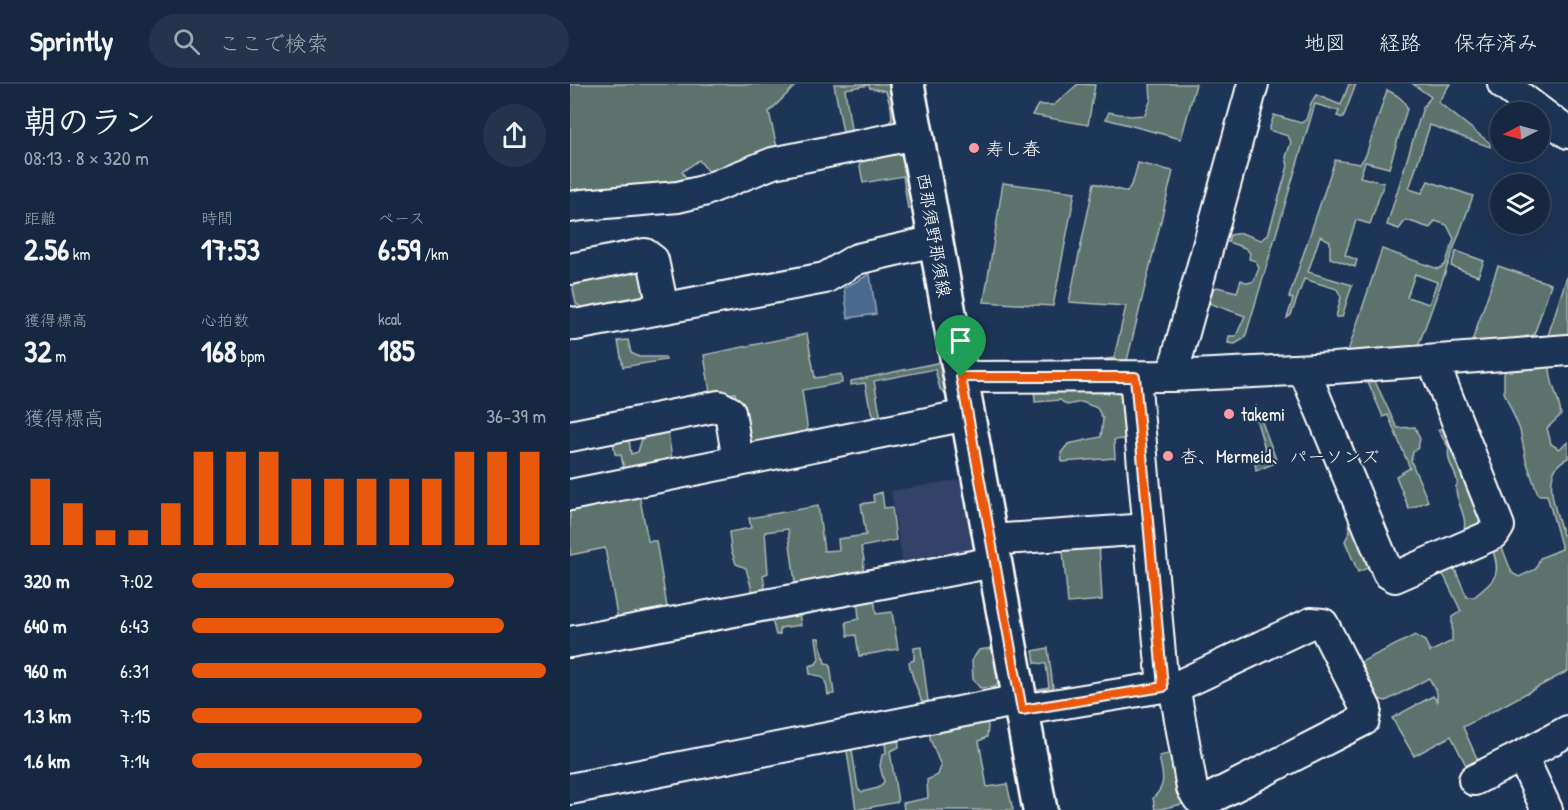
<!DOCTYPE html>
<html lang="ja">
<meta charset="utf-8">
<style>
body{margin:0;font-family:"Patrick Hand","Klee One",sans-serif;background:#23344c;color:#f1f3f6;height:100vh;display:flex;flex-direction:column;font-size:22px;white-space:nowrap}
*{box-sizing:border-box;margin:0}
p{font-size:20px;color:#9ea6b1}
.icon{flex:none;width:33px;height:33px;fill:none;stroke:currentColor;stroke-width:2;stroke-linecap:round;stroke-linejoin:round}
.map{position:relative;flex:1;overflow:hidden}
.side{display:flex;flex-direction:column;background:#162841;width:570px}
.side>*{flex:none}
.needle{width:39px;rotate:264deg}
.controls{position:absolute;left:920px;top:18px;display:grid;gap:12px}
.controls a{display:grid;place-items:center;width:60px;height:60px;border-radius:50%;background:#162841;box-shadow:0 6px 24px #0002,0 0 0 2px #35445a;font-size:30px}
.pin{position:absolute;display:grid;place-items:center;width:51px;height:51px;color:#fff;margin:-62px -26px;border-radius:50% 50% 50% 0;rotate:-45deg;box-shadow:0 0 6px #0007}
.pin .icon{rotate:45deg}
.round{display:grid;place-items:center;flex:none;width:63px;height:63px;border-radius:32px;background:#23344c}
.headline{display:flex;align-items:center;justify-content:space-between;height:102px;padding:0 24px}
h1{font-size:33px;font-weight:800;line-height:45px}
.stats{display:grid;grid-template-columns:repeat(3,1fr);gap:9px;height:102px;padding:6px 24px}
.stats div{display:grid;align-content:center}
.stats b{font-size:30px;font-weight:800}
.stats small{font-size:16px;font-weight:400}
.stats p{font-size:16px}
.chart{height:168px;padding:12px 24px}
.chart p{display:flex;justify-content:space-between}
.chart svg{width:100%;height:108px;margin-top:6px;stroke:#ea580c;stroke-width:6}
ul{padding:0 24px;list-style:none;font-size:20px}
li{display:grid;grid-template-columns:96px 72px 1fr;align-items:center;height:45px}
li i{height:15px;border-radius:8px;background:#ea580c}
header{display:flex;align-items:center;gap:36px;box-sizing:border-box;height:84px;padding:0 30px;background:#162841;border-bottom:2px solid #35445a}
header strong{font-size:28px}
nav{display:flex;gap:33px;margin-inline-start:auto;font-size:21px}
.search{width:420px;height:54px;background:#23344c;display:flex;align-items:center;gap:15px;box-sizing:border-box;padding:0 21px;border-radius:33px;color:#9ea6b1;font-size:22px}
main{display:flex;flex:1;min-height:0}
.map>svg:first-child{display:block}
.built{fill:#304367}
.green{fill:#5c726d;stroke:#aeb8b6;stroke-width:1.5;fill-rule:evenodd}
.water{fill:#4a698f;stroke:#92a5bc;stroke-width:1.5}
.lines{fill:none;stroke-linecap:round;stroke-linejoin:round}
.minor-casing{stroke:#fff;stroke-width:34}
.major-casing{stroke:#fff;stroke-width:38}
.minor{stroke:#1d3557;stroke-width:30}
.major{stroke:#1d3557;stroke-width:33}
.route-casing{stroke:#fff;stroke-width:12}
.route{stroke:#ea580c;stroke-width:8}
.poi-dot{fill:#ff9aa2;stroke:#1d3557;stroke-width:2}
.labels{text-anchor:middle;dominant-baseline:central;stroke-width:4.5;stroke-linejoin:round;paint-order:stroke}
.poi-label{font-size:18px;fill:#fff;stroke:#1d3557;text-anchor:start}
.street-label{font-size:18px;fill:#fff;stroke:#1d3557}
</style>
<header>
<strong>Sprintly</strong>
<div class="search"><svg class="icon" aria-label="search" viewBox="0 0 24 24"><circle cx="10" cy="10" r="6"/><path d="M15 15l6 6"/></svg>ここで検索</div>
<nav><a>地図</a><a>経路</a><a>保存済み</a></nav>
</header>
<main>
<section class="side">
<div class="headline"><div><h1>朝のラン</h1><p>08:13 · 8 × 320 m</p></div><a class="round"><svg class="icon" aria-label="share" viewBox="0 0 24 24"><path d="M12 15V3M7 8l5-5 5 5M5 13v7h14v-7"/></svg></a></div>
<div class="stats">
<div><p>距離</p><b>2.56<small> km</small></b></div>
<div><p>時間</p><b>17:53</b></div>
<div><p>ペース</p><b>6:59<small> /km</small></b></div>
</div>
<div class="stats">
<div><p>獲得標高</p><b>32<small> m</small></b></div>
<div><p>心拍数</p><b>168<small> bpm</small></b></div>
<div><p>kcal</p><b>185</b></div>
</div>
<div class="chart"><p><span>獲得標高</span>36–39 m</p>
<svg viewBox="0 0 160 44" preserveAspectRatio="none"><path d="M5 44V17M15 44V27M25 44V38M35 44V38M45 44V27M55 44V6M65 44V6M75 44V6M85 44V17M95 44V17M105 44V17M115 44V17M125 44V17M135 44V6M145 44V6M155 44V6"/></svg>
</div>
<ul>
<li><b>320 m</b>7:02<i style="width:74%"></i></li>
<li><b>640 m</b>6:43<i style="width:88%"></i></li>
<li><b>960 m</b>6:31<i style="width:100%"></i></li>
<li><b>1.3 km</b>7:15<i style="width:65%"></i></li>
<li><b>1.6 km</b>7:14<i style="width:65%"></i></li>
</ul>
</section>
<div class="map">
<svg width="998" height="726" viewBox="0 0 998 726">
<rect width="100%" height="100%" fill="#1d3557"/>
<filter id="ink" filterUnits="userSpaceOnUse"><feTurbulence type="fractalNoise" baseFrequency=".0167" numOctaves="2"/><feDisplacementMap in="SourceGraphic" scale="12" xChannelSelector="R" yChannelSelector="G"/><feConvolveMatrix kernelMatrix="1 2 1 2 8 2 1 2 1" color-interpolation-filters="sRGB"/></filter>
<g filter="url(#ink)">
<!-- built -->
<path class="built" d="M392,395L405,470L333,482L321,407Z"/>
<!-- green -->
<g class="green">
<path d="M0,0H227L199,28L208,68L141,91L129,76L112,88L116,94L85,106L0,115Z"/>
<path d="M264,0H329L336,43L274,54ZM299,1L300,4L316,7L321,23L322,35L314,44L287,49L281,45L275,5Z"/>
<path d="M508,0L525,1L518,41L462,31L468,21H484Z"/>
<path d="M580,0H626L611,55L536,35L539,28L560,32L575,31L581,15Z"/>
<path d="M779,0H786L773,34L767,32L769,27L745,20L675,254L665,260L658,259L659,252H666L675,232L639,219L641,207L647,203L667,208L671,196L678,199L684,197L689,184L686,177L679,175L680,169L675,164L658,158L660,151L671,149L691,156L698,151L718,82L716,73L721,58L718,52L699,46L704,31L731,39L736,36L741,19L746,11L771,21Z"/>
<path d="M843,0H880L868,18L920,59V63L860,41L839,105L852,109L858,97L903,112L846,268L783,272L778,267L812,165L868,185L875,181L884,155L877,141L865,137L860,144L836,136L829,145L817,141L853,23L861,13ZM845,190L867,198L859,220L837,213Z"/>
<path d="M817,6C825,10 835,15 837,25L819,84L795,78L790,93L814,99L800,140L786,136L775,171L787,176L785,183L760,174V157L750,152L738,188L782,201L772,233H766L771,213L767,205L734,195L721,231L717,234L723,215L719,213L765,76L790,80L796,71Z"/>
<path d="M317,67L338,73L346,123L338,125L333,92L293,99L288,72Z"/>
<path d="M568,79L603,87L556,281L514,283L519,277L544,274L556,222L499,218L524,99L557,108L564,95Z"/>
<path d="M433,99L505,108L483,222L414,218Z"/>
<path d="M886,167L914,177L908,192L881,182Z"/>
<path d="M62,182L74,192L77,205L69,218L18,227L6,220L3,204L12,192Z"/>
<path d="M928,182L981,200L964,251L900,263Z"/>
<path d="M998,189V257L976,258Z"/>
<path d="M237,250L245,294L271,290L272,299L232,306L239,355L173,361L165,309L141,314L134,271Z"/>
<path d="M58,256L61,269L69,273H95L96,276L53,283L48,257Z"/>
<path d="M376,277L381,311L377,320L375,309L370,305L365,285L304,297L312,340L306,338L299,319L295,299L281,301V297Z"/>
<path d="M980,277C979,300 988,309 991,331L977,344L981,360L989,365L998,358V374C968,387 987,429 993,451L998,450V587L893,643L909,679L899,687L881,652L844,672L822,634L863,612L867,617V609L859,594L816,617L803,614L785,581L845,551L855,557L860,568L882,557V533L891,527L874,492L868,488L881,476L897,513H904C928,494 932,489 920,459L929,456L942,489L949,493L966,485L970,474L992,465L977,411H968L956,376L950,346L934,308V290L938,281Z"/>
<path d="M802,291L827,344L845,343L850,355L848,364L843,368L841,377L858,417L839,425L826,392L840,384L818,331L813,333L799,300L793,296Z"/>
<path d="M464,304H558L562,354L544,356L545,374L492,378L491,369L498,360L531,353L533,335L527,324L512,318L497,321L490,316L465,318Z"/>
<path d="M686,322L707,378L686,387L685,378L695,365L683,324Z"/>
<path d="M878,340L920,438L893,449C899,434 887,421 886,406C885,397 888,406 887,396C884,384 876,377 879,364L868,346Z"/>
<path d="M97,341L103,382L55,391L51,371L45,370L42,350L58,348L61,370L68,368L72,354L79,344Z"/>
<path d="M312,408L314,424L322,423L326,456L291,463L294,475L293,490L226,506L218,445L195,448L198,489L193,491L196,511L184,514L176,484L166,480L161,465L159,448L181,444L179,434L248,422L254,467L269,466L268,455L296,451L291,420L304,418L303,411Z"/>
<path d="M69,410L78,457H86L98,529L48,537L35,464L0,471V423Z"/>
<path d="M778,429L807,480L788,488L775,457L780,447Z"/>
<path d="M529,458L532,516L498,519L493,467L501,460Z"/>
<path d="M304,510L306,530L322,528L328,565L289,572L286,551L278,552L276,538L289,535L287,513Z"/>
<path d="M228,524L231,541L210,544V550L206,551L200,528Z"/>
<path d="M246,554H249L255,579L260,580L264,610L258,611C256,596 256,592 240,590L239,582L246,580L249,575Z"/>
<path d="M351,563L359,625H354C350,609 341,594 339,578L344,576V564Z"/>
<path d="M423,564L429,567L432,596L425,603L410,604L403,595L402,576L409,566Z"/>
<path d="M478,564L484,612L469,608L468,605L479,603L476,580L465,579L463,567Z"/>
<path d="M415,632L418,642L417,653L409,657L417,703L437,700L443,726H334L333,719L358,714L357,696L368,691L371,682L360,655L361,642Z"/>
<path d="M328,654L329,663L320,667L328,718L286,726L276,661L285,663L282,666L288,705L292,708L308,704L314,698L310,682L312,671L316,670L315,655Z"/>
<path d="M608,668L618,719L585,726L583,714C598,700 592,690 589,672Z"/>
</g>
<!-- water -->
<path class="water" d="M300,190L306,230L278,234L274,204Z"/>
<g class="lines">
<defs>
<g id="minor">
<path d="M933,0L998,49"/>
<path d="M0,123L12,121L108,113L133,107L203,79L346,50"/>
<path d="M0,185L75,170L83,176L93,224"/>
<path d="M0,238L5,241L255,194L287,175L365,157"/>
<path d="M734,286L818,489L825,493L924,450L929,442L863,277"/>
<path d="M602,292L683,0"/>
<path d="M391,293L602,292L764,284L998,266"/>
<path d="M565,293L593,603"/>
<path d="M0,352L149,322L160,328L168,377"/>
<path d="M0,411L397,331"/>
<path d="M420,456L578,445"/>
<path d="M0,558L424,478"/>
<path d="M452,626L593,603L612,600L741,539L753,540L796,625L794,636L639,715L628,714L622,704L604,601"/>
<path d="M952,672L977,726"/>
<path d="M904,696L952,672L998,647"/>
<path d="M0,705L450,616"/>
</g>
<path id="major" d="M337,0L470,726"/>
</defs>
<!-- minor casing -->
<use href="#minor" class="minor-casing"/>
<!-- major casing -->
<use href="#major" class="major-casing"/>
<!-- minor -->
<use href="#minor" class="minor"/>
<!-- major -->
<use href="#major" class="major"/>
</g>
</g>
<g class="lines" filter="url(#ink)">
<defs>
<path id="route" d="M391,293H565L593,603L452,626Z"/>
</defs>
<!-- route casing -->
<use href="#route" class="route-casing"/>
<!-- route -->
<use href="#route" class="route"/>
</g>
<!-- markers -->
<g class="poi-dot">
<circle cx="404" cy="64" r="6"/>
<circle cx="659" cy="330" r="6"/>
<circle cx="598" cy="372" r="6"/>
</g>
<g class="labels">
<!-- poi labels -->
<g class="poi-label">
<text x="416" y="64">寿し春</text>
<text x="671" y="330">takemi</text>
<text x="610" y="372">杏、Mermeid、パーソンズ</text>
</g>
<!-- street labels -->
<g class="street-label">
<text transform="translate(364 151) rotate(80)">西那須野那須線</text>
</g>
</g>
</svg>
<div class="controls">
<a><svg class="needle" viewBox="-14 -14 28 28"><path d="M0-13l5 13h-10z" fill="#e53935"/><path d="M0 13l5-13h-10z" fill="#9ea6b1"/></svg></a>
<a><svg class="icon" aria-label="layers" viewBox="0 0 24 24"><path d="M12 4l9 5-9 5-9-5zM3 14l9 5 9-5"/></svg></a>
</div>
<div class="pin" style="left:391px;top:293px;background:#1e9e55"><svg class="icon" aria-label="arrive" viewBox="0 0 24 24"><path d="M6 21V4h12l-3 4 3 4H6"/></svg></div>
</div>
</main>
